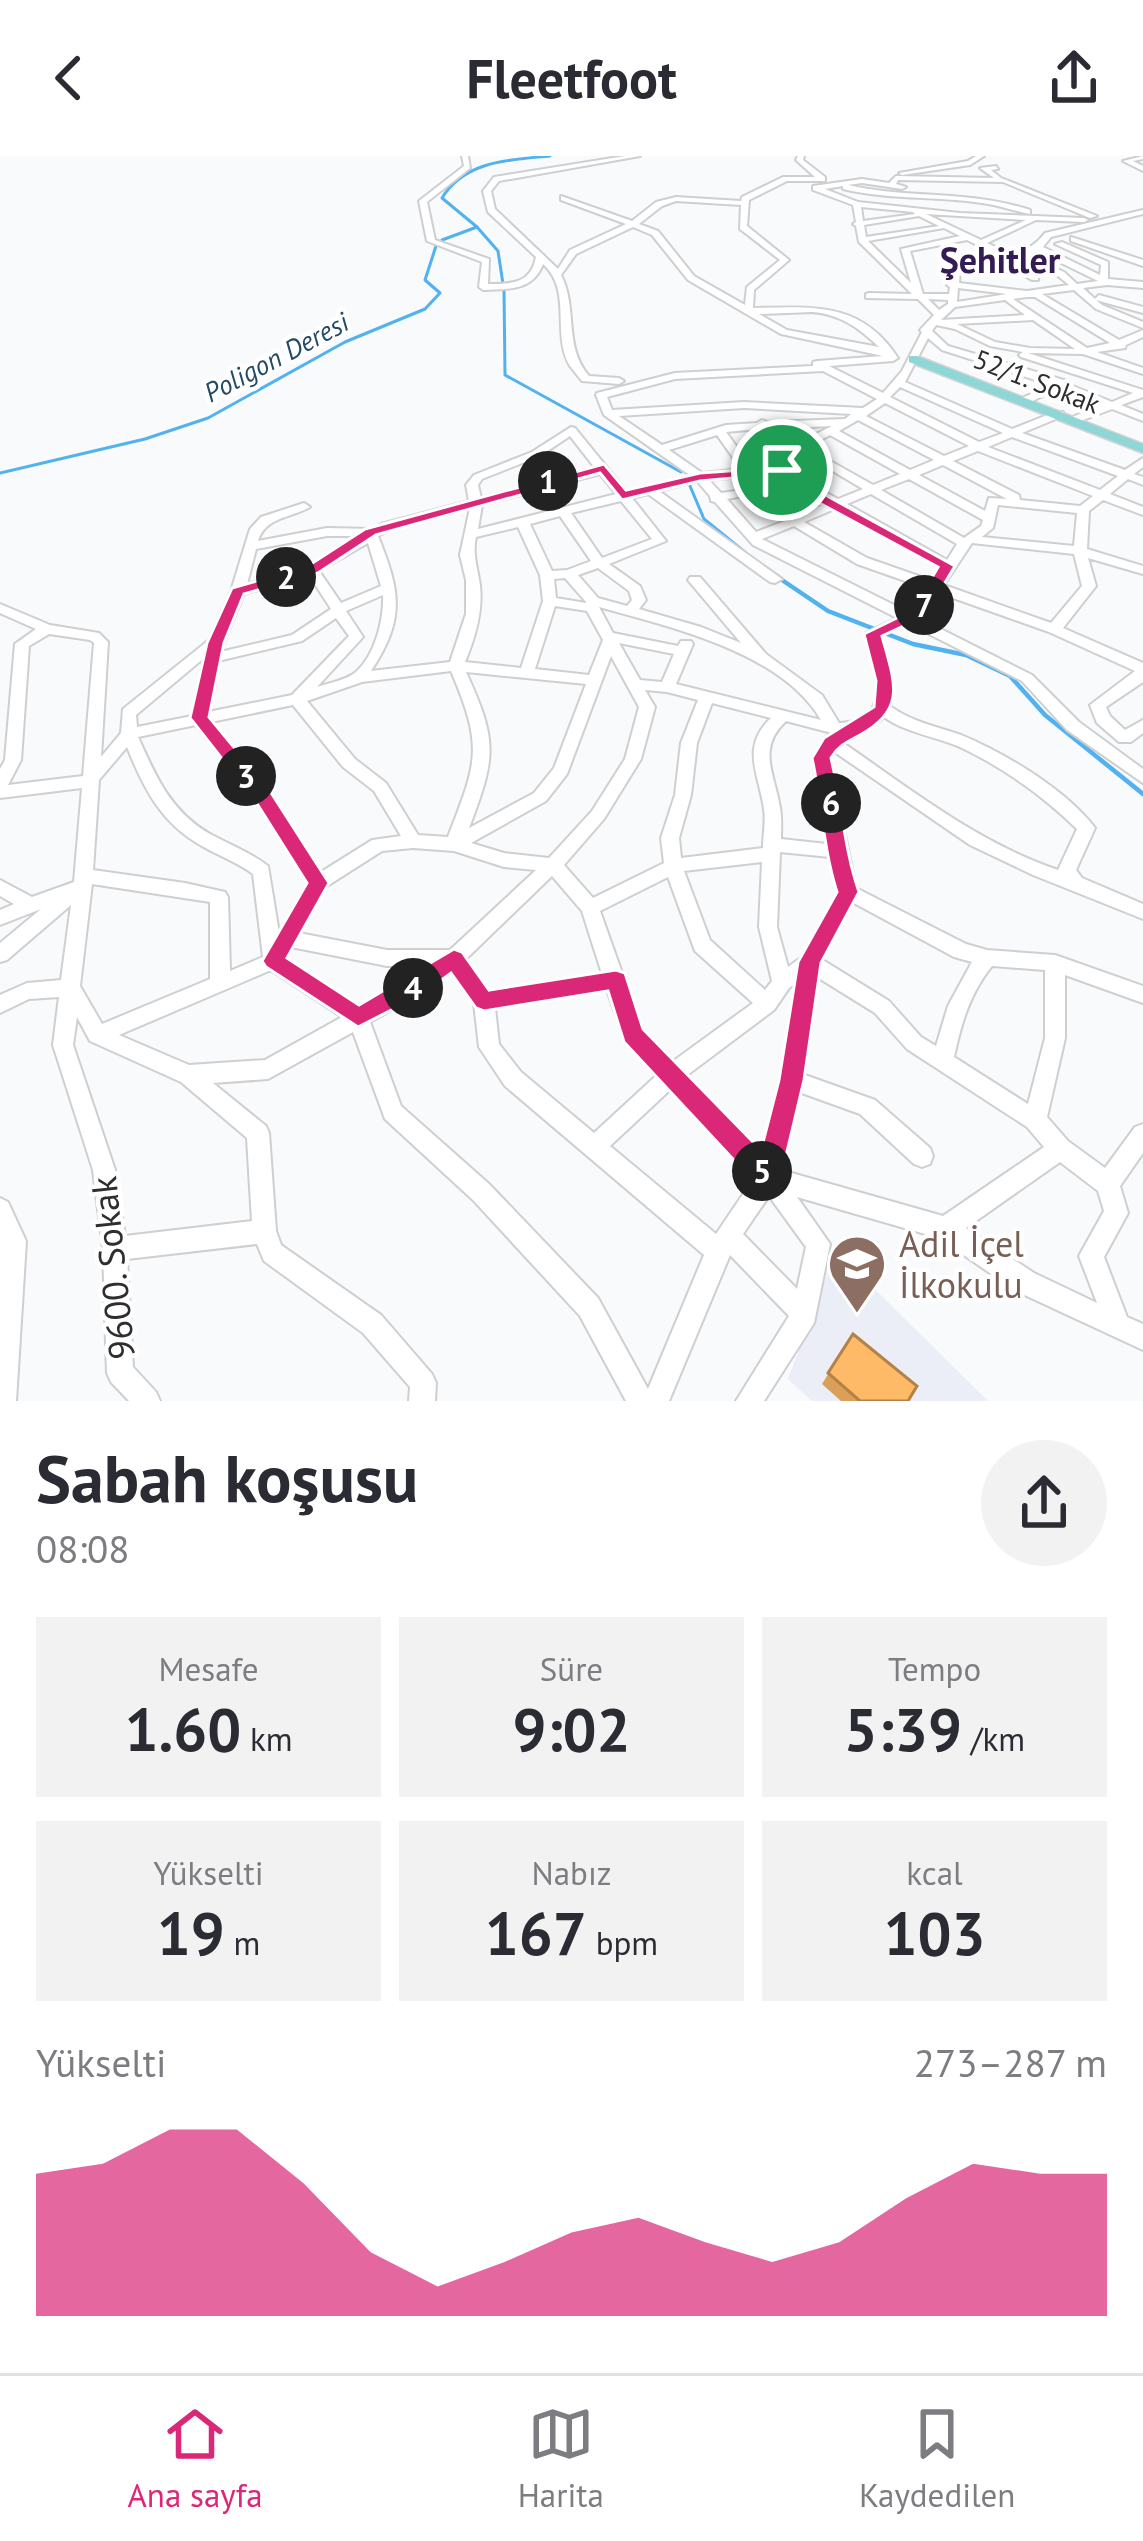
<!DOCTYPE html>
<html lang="tr">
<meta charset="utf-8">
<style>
body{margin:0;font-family:"PT Sans",sans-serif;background:#f2f2f3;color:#2b2b33;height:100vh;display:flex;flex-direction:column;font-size:45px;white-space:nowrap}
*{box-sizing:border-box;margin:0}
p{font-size:39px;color:#7c7c81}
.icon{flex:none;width:66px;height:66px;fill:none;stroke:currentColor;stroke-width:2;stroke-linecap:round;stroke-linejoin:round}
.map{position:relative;height:1245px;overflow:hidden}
.sheet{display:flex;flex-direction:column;background:#fff;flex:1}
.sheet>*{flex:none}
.pin{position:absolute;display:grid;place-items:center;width:102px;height:102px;color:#fff;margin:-51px;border:6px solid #fff;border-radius:50%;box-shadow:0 3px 12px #0007}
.km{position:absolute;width:60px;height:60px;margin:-30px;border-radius:50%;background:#222;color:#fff;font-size:33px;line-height:60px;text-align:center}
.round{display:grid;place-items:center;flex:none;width:126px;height:126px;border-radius:63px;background:#f2f2f3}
.head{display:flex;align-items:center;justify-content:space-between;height:204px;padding:0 36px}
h1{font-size:66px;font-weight:700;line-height:90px}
.figures{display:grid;grid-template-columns:repeat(3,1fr);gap:18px;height:204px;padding:12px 36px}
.figures div{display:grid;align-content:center;border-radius:0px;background:#f2f2f3;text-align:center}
.figures b{font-size:60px;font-weight:700}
.figures small{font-size:33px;font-weight:400}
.figures p{font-size:33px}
.chart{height:336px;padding:24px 36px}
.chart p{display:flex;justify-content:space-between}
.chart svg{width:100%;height:216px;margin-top:12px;fill:#db2777;opacity:.7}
header{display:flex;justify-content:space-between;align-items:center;height:156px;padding:0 36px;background:#fff;font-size:54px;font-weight:700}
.tabs{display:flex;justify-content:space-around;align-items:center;height:168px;border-top:3px solid #e1e1e2;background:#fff;font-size:33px;color:#7c7c81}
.tabs a{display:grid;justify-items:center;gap:6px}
.tabs .active{color:#db2777}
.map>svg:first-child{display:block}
.built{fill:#ebeef7}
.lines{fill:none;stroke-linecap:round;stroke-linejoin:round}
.stream-far1{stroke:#51b2ef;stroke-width:3}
.stream{stroke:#51b2ef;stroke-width:4.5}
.minor-casing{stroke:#cecfd1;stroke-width:4}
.major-casing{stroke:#d5d5d5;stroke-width:3}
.minor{fill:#fff;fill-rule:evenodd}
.major{fill:#8fd6d7;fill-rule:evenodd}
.wall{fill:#daa059}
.building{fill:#feba67;stroke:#b28248;stroke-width:3}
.route{fill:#db2777;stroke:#fff;stroke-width:3;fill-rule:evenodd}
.labels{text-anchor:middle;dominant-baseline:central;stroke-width:9;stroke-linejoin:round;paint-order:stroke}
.far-water-label{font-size:27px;font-style:italic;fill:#234b65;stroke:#fff}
.far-street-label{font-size:27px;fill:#2d2e2e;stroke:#fff}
.far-district-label{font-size:36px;font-weight:bold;fill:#351b54;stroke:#fff}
.near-education-label{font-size:36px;fill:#785e54;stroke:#fff;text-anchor:start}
.near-street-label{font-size:36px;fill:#2d2e2e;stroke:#fff}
</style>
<header><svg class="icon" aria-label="back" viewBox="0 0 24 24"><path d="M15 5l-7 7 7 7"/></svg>Fleetfoot<svg class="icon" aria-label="share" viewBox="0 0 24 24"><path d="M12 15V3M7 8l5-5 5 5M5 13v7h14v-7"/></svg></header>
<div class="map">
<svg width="1143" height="1245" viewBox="0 0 1143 1245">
<rect width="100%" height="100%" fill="#f9fafc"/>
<!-- built -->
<path class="built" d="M836,1095L988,1245H812L788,1223Z"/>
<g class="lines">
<!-- stream-far1 -->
<g class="stream-far1">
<path d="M477,71L498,95L503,128"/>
<path d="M442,84L477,71L442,42C465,4 510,4 550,0"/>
<path d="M504,134L505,219L681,316"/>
<path d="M0,317L145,283L208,262L345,186L425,153L440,137L425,124L436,90"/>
<path d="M690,330L704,363L746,397"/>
</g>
<!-- stream -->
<path class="stream" d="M779,422L828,455L913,488L966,499L1010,520L1045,559L1143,638"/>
<defs>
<g id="minor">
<path d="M462,0H468L470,12L427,46L435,84L489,103L488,128C511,128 531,128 536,101L488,56L483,35L494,21L625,0H640L499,25L491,35L495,53L558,113L570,94L626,68L561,44V40L632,65L656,46L676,41L741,45L742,41L783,21H815L796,4L798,0H804L803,4L825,21V25H787L749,44L747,70L789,104L754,134L753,152C813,151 861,145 898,202L893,205L829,210L883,237L902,215L922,176L920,174L934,159L918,143L866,142V138L869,137L912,138L859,86L856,70L853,68L856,66L853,49L813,34V30L862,23L889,27L896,20L994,22L980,12L996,10L998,13L991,14L1001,22L1097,60L1090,62L1003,26L898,24L896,28L906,31L902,33L862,27L848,29C908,43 970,34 1030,54V58C1014,55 998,49 982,47C935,40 889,44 843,33V30L825,33L858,46L960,57L1084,62L1088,64L1084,66L1036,64L987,87C1011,99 1028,99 1045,77L1143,54V58L1051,81L1043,91L1100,119L1101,109L1055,88L1062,86L1108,106V123L1143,126V132L1107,129L1083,132L1095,143L1099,139L1143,151V157L1096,144L1102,149L1143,166V172L1096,153L1074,134L1042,138L1119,184L1143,174V181L1126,189L1125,192L1097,196L1143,212V218L1083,198L1028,197L1143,234V241L1121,249L1143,258V265L1112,253L1078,266H1070V262L1102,249L1060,232L1030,246H1022V242L1051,229L942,194L928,182L905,226L1012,273L1055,256H1063V260L1022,277L1125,314L1143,302V311L1134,318L1143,321V329L1128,323L1110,338L1143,351V359L1103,344L1089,355L1087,393L1143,410V418L1088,402L1096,430L1063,472L1143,507V526L1106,551L1110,560L1125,574L1143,564V577L1131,586H1119L1097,567L1090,549L1135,515L1049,476L939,437L924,460L919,462L1032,519L1079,566L1143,613V627L1067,574L1022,525L907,467L881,479L892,528L890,550C912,566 935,570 961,579C1005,597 1066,634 1095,672L1076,714L1082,722L1143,748V763L1033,719L970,689L833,595L829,602L856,732L966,788L987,794L1055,799L1143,830V847L1065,819V882L1047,961L1068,985L1105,1012L1135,971L1143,968V997L1120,1030L1128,1057L1104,1101L1127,1161L1143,1168V1194L1016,1135L939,1082L797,1041L830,1088L814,1167L764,1245H736L789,1160L730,1099L669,1245H626L580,1160L473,1044L385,963L353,876L268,923L213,927L266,970L269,977L276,1075L281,1089L381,1159L432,1218L436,1227L435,1245H409L410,1231L363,1177L264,1105L257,1088L127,1103L133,1211L156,1236L160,1245H129L111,1226L107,1217L103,1093L93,1014L53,889L59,841L29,843L0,857V839L27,827L61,824L71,749L7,804L0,806V787L41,753L0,769V754L14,748L0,740V724L32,741L74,726L82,632L0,642V613L5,604L15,488L36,473L0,457V448L50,469L99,477L108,486L101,601L121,577L123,553L209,484L231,435L250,373L261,361L304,347L310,351C291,362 265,361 258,385L327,372L373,373L381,368L469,345L466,329L474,319L532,296L571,271L575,272L627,336L691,320L604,259L596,239L597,237L675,217L813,210V206L817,205L883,200L781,178L688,124L652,79L633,71L576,98L561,119C578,152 563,190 589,220L619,222L624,225L619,228L582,225C581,224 571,211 570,210C551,178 573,135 543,108C533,135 508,133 483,134L479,131L482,106L427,85L419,45L464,10ZM676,45L741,49L740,73L780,104L747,131L745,149L694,120L658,75L639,68L662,50ZM861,51L913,56L915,58L863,65ZM926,58L1026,64L981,84ZM919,60L939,70L866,81L864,69ZM944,72L960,80L901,93L911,127L868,85ZM967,84L998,99L953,110L950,127L947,129L950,131L949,138H923L910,95ZM1037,95L1098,125L1077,128L1064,116L1024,98ZM1016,100L1058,120L1069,129L1027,135L959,127L960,114L997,104L1032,124H1038V120L1006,102ZM958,132L1007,138L957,146ZM1027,141H1035L1110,187L1087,192L1013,143ZM928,143L948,144V148L939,154ZM1005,144L1025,159L941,164L955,151ZM812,156C840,158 859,172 879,191L787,174L759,158ZM1033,164L1075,193L1030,192L995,186L957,168ZM936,169L955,173L990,190L1023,196L1019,199L1021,201L1133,237L1112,246L1068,228L1067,225L948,190L932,175ZM823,215L877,243L863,252L744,246L612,254L607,241L675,223ZM900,231L1003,277L979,286L890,241ZM885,247L969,290L944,300L866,260ZM744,252L851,258L845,263L767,266L762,264L757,267L726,269L662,289L619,260ZM858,264L934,304L910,314L839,275ZM832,270L810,281L804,298L863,333L838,343C799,322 783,318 769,273ZM758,273L763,290L776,310L752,312L726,276ZM717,279L741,313L702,317L669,294ZM830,279L900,318L873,329L816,297L819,285ZM570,280L595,312L481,342L478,329L482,323L540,300ZM1012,281L1118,320L1100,334L988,291ZM978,295L1093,340L1080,350L1020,344L1019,339L953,305ZM943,309L1007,343L989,342L985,355L919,319ZM780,317L785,323L828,347L795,360L749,333L721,337L709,324ZM600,318L616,338L478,373L482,349ZM909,323L983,364L981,370L964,382L881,334ZM697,325L710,340L711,345L715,346L753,389L897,462L866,477C876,514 895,565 839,567L822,539L766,498L700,421H690L688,424L741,487L701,471L639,453L646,444L640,430L609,408L666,385L632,342L648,338L770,426L775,427L782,423L659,335ZM871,338L957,388L947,404L847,348ZM743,340L785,365L756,376L727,343ZM621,345L652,383L602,402L571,357ZM998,349L1077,357L1074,390L982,381L993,372ZM470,352L460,399L466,424V458L450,506L371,515C406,462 400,435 378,380L389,374ZM837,352L942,411L933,425L867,402L804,366ZM560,360L591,405L567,414L552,415L530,368ZM794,370L857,408L928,433L914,454L908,456L762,383ZM518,371L540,419L543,445L521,512L465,506C475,482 483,456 480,430C478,412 472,400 476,381ZM327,380H361L307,411L247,428L256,393ZM368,387L381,430L341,447L319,415ZM972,387L1074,398L1082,430L1051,467L944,429ZM598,412L629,435L632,444L627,450L598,442L578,419ZM309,419L331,453L292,479L220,496L244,438ZM565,422L586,446V447L556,442L554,423ZM383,439C384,464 375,499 356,516C347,524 329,527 317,531L363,481L346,455ZM555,450L587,455L603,484L589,519L535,513ZM599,451C670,471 782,496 821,564L676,528L693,488L691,485H681L678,490L613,477ZM336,462L349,480L292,539L208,556L218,505L302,485ZM49,478L90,484L94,487L83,620L8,629L21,604L29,490ZM619,487L674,498L662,526L640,524ZM611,500L639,551L625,603L592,655L549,702L504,697L471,687L546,645L567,618ZM204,502L192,560L137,571L136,559ZM451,515C484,592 477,606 448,681L418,679L386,627L355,603L307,545L362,526ZM466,516L586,528L554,612L534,637L469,672C496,601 498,586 466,516ZM645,534L667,536L698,544L681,587L675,639L661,682L664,707L593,742L564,709L604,663L641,603L655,551ZM712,547L771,562C740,591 759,618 764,653C766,665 763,679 763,692L681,702L679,682L691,639L697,587ZM293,549L343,611L374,635L401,680L372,684L321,716L269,637L211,566ZM884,561C908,578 936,580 962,592C1004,612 1044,641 1077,673L1058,714C978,687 910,633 842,586C856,575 872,574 884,561ZM786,565L832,577L825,582L813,602L827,688L781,683C781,673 782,662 780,652C775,618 756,593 786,565ZM196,569L257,645L309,727L279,777L268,710C250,696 230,689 210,678C171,656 156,621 138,581ZM127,591C144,633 161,667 202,690C219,700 237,706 253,718L263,801L230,815L228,741L225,736L185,727L93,714L99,624ZM413,692L454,695L504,711L536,714L450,794H387L299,777L324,732L382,695ZM780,696L830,701L839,736L803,800L788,811L777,771ZM762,706L759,771L772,825L765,834L710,784L684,715ZM552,720L582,755L602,818L489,836L466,803ZM668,721L695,795L753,847L672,906L641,873L625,828L627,824L622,817L600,755ZM92,728L210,746V823L102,868L80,830ZM852,746L954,801L972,806L948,850L936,890L921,881L889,845L821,803ZM291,791L387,810H428L406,826L360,851L285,802ZM992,810L1045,814V882L1028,948L954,901C961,868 970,837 992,810ZM271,814L342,861L265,904L189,909L119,879ZM452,814L474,847L479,891L505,930L704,1099L648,1233L598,1142L489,1028L401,950L370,866L420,838ZM817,821L875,857L907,893L1027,971L1044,991L943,1060L781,1014L799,936L860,958L914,1008L922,1011L930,1008L933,1000L930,992L875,944L802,918ZM797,826L780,924L762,999L686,920L774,854L789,832ZM607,834L625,884L657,919L594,977L521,916L499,888L495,852ZM77,861L90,885L181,926L247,982L252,1065L125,1080L115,1014L73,889ZM671,933L754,1022L716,1078L610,990ZM1060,1006L1098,1035L1104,1055L1079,1100L1097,1147L1034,1117L966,1072ZM769,1040L806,1091L797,1133L743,1078Z"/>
<path d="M976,0H984L970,9L902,19L899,17L968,5Z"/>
<path d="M1143,0V3L1133,5L1143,10V15L1123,5Z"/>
<path d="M1071,81L1143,104V110L1071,85Z"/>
<path d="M0,1042L8,1046L26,1085L16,1245H0Z"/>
</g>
<path id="major" d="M909,200H917L1143,288V297L909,206Z"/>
</defs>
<!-- minor casing -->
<use href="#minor" class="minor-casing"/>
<!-- major casing -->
<use href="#major" class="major-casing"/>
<!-- minor -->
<use href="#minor" class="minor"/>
<!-- major -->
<use href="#major" class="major"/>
</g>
<!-- wall -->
<path class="wall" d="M853,1178L908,1245H841L822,1228Z"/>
<!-- building -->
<path class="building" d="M853,1178L917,1230L908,1245H860L828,1217Z"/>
<!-- route -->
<path class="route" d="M604,308L626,334L700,317L786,311L820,336L955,410L925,460L882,480C894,525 908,553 860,579C847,586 838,590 831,602C842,648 844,692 859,736L821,807L804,924L781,1021L777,1030L768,1034L758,1030L624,886L608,835L484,855L476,852L451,817L421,839L358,871L266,811L262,805L307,727L256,646L190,562L207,487L232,432L306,411L365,373ZM600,317L622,344L700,325L779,318L810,342L938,411L913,454L864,478L876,525L874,551L824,582L812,602C822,648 823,692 837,736L798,806L779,924L761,994L643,873L625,817L616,814L489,834L462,796L454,793L359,849L287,802L329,727L270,635L209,561L224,487L244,438L318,417L376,379Z"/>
<!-- icons -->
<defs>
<symbol id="school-pin" viewBox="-11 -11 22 30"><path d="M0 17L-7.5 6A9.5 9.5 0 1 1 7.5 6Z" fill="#8d6e63" stroke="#fff"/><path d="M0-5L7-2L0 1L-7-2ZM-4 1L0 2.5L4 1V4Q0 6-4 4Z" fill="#fff"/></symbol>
</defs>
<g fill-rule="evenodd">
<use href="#school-pin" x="824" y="1075" width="66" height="90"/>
</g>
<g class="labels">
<!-- far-water labels -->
<g class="far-water-label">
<text transform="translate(276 201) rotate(-28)">Poligon Deresi</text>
</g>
<!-- far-street labels -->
<g class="far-street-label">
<text transform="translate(1037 225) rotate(21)">52/1. Sokak</text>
</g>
<!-- far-district labels -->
<g class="far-district-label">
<text x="1000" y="103">Şehitler</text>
</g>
<!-- near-education labels -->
<g class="near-education-label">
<text x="899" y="1087">Adil İçel<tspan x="899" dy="41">İlkokulu</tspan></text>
</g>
<!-- near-street labels -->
<g class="near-street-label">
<text transform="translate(112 1112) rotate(-96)">9600. Sokak</text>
</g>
</g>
</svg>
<div class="pin" style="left:782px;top:314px;background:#1e9e55"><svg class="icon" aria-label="arrive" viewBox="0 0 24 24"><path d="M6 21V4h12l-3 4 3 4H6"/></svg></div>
<b class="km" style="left:548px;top:325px">1</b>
<b class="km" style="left:286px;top:421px">2</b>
<b class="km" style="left:246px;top:620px">3</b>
<b class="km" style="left:413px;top:832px">4</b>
<b class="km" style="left:762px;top:1015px">5</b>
<b class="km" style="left:831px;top:647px">6</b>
<b class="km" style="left:924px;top:449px">7</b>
</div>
<section class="sheet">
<div class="head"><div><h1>Sabah koşusu</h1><p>08:08</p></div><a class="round"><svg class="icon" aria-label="share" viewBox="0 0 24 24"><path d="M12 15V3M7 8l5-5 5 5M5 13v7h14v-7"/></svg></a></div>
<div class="figures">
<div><p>Mesafe</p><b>1.60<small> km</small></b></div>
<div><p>Süre</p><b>9:02</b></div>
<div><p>Tempo</p><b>5:39<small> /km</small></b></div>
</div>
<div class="figures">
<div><p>Yükselti</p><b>19<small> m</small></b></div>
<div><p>Nabız</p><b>167<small> bpm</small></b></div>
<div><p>kcal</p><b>103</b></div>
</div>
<div class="chart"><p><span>Yükselti</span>273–287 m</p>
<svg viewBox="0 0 160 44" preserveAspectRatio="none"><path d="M0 44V15L10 13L20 6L30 6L40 17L50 31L60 38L70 33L80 27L90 24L100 29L110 33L120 29L130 20L140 13L150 15L160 15V44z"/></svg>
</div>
</section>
<nav class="tabs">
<a class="active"><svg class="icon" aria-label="home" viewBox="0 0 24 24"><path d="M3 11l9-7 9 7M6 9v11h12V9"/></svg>Ana sayfa</a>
<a><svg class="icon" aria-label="map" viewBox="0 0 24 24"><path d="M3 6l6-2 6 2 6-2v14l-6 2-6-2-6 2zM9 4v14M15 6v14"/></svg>Harita</a>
<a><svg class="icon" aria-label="saved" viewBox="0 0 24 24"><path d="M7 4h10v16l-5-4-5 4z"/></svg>Kaydedilen</a>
</nav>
